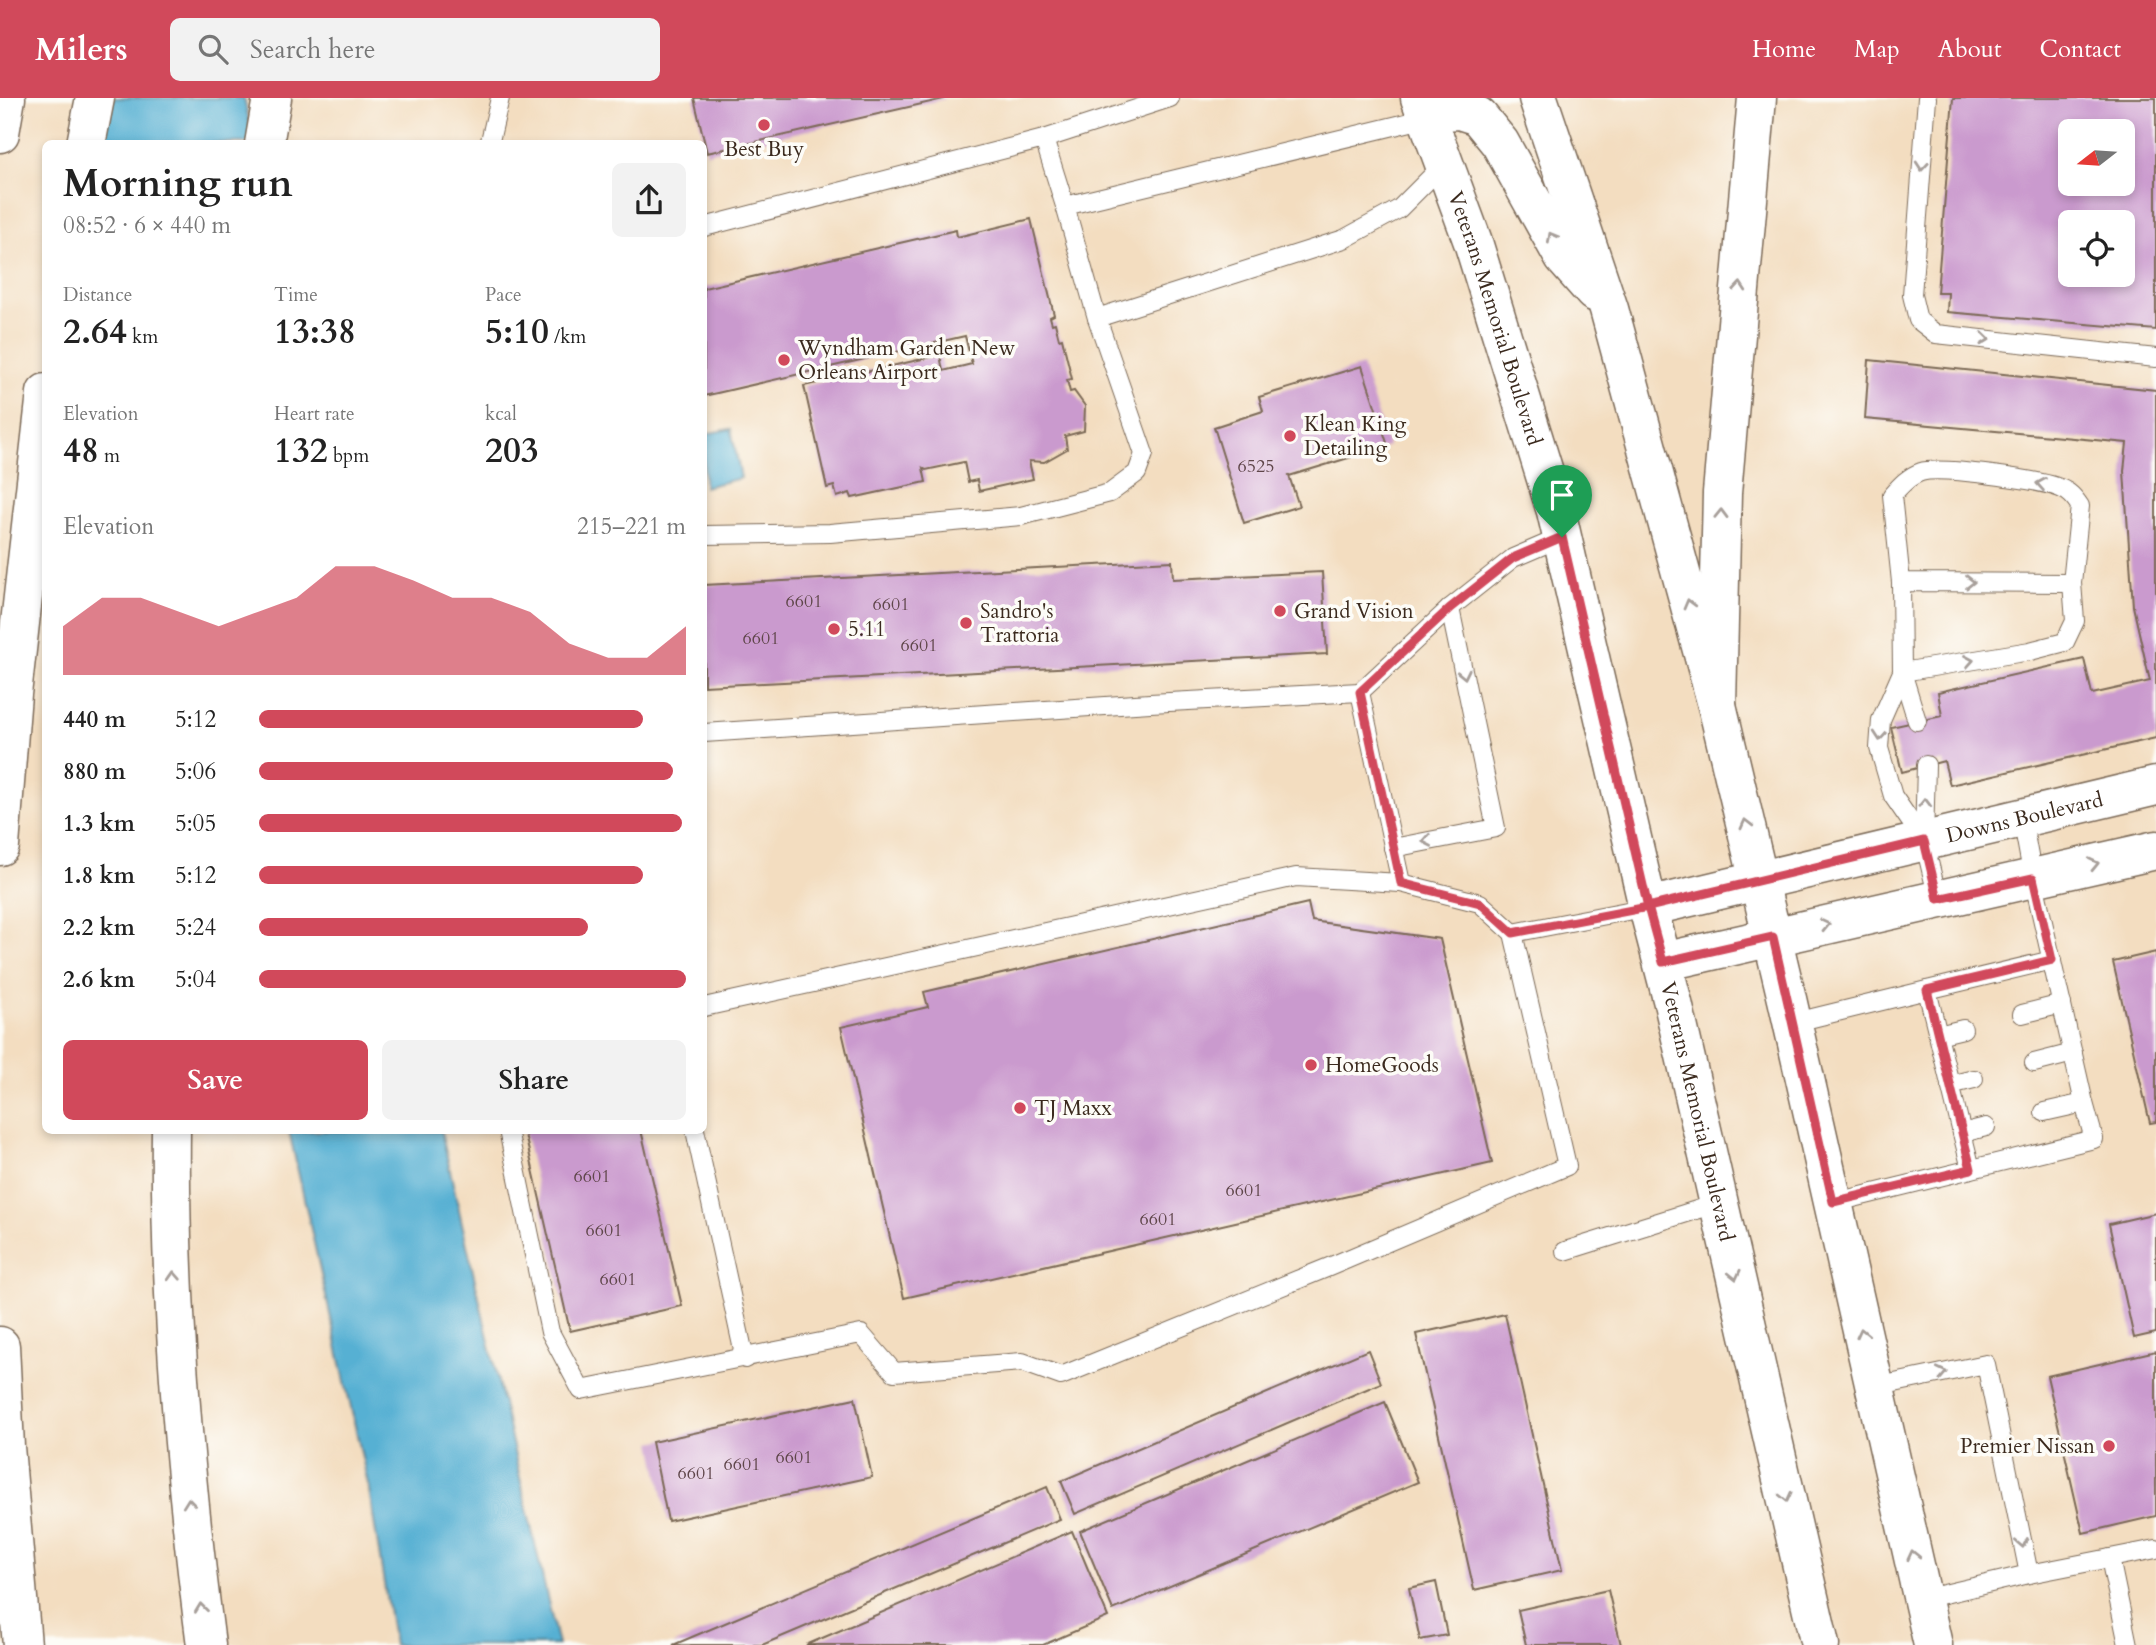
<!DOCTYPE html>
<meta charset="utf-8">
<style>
body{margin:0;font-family:Cardo,serif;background:#f2f2f2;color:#222;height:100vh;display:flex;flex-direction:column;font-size:26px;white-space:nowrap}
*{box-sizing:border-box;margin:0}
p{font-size:23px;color:#767676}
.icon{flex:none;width:38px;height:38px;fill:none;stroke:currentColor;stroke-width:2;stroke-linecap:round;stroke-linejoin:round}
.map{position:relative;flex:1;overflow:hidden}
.details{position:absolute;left:42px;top:42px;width:665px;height:994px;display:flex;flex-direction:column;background:#fff;border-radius:10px;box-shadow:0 4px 10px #0003}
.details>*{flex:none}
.needle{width:46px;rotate:253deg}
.controls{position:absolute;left:2058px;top:21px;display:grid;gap:14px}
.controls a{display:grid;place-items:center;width:77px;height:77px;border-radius:10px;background:#fff;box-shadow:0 4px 10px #0003;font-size:35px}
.pin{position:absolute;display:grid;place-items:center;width:60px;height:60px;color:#fff;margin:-72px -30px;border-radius:50% 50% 50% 0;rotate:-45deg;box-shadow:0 0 7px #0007}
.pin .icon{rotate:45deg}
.round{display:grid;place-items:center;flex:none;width:74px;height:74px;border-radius:10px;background:#f2f2f2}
.summary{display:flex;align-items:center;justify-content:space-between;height:119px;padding:0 21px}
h1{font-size:38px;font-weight:700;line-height:52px}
.figures{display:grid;grid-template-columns:repeat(3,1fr);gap:10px;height:119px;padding:7px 21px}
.figures div{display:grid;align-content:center}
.figures b{font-size:35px;font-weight:700}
.figures small{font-size:19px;font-weight:400}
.figures p{font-size:19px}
.chart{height:196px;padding:14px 21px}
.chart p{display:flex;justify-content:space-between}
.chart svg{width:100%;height:126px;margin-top:7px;fill:#d1495b;opacity:.7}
.button{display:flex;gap:14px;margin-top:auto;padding:14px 21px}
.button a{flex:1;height:80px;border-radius:10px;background:#d1495b;color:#fff;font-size:28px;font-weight:700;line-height:80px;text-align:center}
.button a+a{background:#f2f2f2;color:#222}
ul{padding:0 21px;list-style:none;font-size:23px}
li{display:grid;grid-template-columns:112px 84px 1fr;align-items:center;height:52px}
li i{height:18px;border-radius:9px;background:#d1495b}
header{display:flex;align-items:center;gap:42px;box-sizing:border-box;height:98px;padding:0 35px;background:#d1495b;color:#fff}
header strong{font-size:33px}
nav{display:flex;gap:38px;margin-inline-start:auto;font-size:24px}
.search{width:490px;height:63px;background:#f2f2f2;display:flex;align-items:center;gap:18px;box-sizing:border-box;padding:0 24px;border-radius:10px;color:#767676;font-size:26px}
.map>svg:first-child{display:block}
.water{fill:#56b0d3;stroke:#486d78;stroke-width:2}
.building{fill:#ca9ace;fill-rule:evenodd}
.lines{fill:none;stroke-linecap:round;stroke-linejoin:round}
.service-casing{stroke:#7b6957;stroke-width:20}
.tertiary-casing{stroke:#7b6957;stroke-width:41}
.primary-casing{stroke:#7b6957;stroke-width:41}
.motorway-casing{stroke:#7b6957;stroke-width:41}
.service{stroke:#fff;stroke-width:18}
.tertiary{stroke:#fff;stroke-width:38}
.primary{stroke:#fff;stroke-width:38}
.motorway{stroke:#fff;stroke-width:38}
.oneway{stroke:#a79f9a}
.route-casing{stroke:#fff;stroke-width:14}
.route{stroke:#d1495b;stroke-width:9}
.poi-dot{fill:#d1495b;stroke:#fdfcf7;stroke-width:2.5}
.labels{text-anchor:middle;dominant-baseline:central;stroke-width:7;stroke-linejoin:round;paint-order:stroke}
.number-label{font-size:18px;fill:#5f464a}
.poi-label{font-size:21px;fill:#3b2a1e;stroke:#fdfcf7;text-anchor:start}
.street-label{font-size:21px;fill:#3b2a1e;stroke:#fdfcf7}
</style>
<header>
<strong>Milers</strong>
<div class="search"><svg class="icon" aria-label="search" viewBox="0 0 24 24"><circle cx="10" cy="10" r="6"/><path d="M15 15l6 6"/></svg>Search here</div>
<nav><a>Home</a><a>Map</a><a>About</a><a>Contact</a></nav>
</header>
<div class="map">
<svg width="2156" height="1547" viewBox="0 0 2156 1547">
<rect width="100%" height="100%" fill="#fdfcf7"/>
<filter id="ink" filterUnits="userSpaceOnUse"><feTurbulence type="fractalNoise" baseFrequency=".0143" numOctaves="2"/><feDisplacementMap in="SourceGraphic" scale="14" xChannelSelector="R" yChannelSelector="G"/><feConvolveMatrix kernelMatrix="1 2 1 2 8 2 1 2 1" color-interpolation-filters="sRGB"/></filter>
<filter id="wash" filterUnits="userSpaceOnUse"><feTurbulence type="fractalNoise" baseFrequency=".00686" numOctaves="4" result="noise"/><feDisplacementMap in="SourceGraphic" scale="28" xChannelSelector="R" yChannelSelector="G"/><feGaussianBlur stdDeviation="1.57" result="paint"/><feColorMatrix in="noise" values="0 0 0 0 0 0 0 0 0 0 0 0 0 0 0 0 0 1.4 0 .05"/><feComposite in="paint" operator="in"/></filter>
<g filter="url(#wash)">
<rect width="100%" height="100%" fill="#f3ddc0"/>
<!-- water -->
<g class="water">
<path d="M87,0H244L254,45H97Z"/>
<path d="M731,331L741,380L704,389V336Z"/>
<path d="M289,1033H441L558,1547H394L368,1386Z"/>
</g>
<g id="blocks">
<!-- building -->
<g class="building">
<path d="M694,0H944V1L707,55Z"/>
<path d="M1953,0H2156V232L1947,214L1948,195H1937ZM2070,33H2123V86H2070ZM2070,124H2123V177H2070Z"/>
<path d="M1031,121L1054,217L1050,219L1052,226L1055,225L1059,241L1062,240L1072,281L1067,282L1070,294L1074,293L1085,308L1084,333L1065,338L1067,351L1044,364L1029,363L1033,381L979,393L977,382L968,384L964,364L926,372L923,370L926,384L852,400L850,395L837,399L834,388L827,390L804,288L940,257L943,273L972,266L965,238L704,298V190L956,132L957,139Z"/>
<path d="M1869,262L2156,292V640L1950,687L1944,663L1902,674L1891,629L1942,618L1938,594L2084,561L2092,596L2150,583L2133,508L2124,373L2127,345L1865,321Z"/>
<path d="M1362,268L1388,348L1289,378L1299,408L1244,425L1214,329L1263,313L1259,299Z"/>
<path d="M1172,463L1173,481L1322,474L1327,556L704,588V487Z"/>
<path d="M1308,805L1312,823L1440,841L1492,1065L904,1200L841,929L928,909L924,894Z"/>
<path d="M2156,854V1024L2150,1025L2113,864Z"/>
<path d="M524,1032H641L682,1208L570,1233Z"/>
<path d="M2156,1115V1235L2134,1240L2109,1126Z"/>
<path d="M1505,1216L1562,1472L1474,1492L1416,1236Z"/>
<path d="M1368,1252L1381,1285L1075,1416L1061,1383Z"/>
<path d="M2156,1253V1418L2083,1435L2047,1278Z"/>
<path d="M855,1300L872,1379L668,1423L652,1344Z"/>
<path d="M1385,1304L1418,1384L1113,1512L1080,1433Z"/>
<path d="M1047,1389L1060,1421L762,1547H673Z"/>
<path d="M1072,1433L1108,1519L1043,1547H806Z"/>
<path d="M1436,1484L1447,1537L1420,1542L1409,1490Z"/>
<path d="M1608,1492L1621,1547H1526L1518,1512Z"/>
</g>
</g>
</g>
<g filter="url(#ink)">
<use href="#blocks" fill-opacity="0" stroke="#7b6957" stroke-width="2"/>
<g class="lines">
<defs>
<g id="service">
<path d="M1170,0L1044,41L1065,108L1427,20"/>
<path d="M1927,0L1912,197L1918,222L1936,236L2156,260"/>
<path d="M490,43L500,0"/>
<path d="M1065,108L1097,220L1344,141L1399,111L1444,66"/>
<path d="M704,129L1044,41"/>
<path d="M704,437L830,435L1021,418L1110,395L1137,375L1144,356L1097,220"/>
<path d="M1901,484L2072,485L2080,408C2074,399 2070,394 2060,390C2041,382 1940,368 1921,374C1909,378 1900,388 1892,397L1901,484L1902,574L1917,623"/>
<path d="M1902,574L2030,553L2065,544L2075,523L2072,485"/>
<path d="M1902,574L1881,622L1879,650L1893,698L1924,743"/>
<path d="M1360,594L1450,510L1513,460L1562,439"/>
<path d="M1926,667L1924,743L1938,801"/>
<path d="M2022,720L2033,780L2084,1005L2044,1014"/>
<path d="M1393,750L1496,730L1450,510"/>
<path d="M1513,835L1648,809"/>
<path d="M1927,892L2052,862"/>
<path d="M704,909L1296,779L1401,785"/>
<path d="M2022,916L2062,906"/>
<path d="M1792,925L1927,892L1962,1035L1986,1029"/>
<path d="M1938,937L1963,931"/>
<path d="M2034,965L2073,955"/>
<path d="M1950,987L1974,981"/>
<path d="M508,1032L550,1234L581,1292L861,1236L894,1274L1022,1264L1061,1278L1329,1169L1567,1068L1513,835L1480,805L1401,785L1360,594L1150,605L704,635"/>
<path d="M695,1032L745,1261"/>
<path d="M1962,1035L1971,1071"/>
<path d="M1833,1105L2094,1041L2084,1005"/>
<path d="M1565,1153L1719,1105"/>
<path d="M1875,1289L1986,1266L2029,1476"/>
<path d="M2110,1460L2128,1547"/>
<path d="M1923,1501L2029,1476L2156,1451"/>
</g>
<g id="tertiary">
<path id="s1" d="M1648,809L2156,688"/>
<path d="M1663,864L2156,752"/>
</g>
<g id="primary">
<path id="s2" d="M1420,0L1473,144L1556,413L1648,809L1673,905L1820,1547"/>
<path d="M1538,0L1609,211L1717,607L1787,901L1933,1547"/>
<path d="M1427,20L1443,13L1459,12L1478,18L1500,45L1564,160L1594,194"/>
</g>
<g id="motorway">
<path d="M0,35L6,0"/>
<path d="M86,46L95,0"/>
<path d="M264,46L272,0"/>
<path d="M1717,607L1722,395L1757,0"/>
<path d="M0,748L12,596L46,295"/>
<path d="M171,1032C169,1204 184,1377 206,1547"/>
<path d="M0,1248L5,1349L22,1547"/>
</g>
</defs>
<!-- service casing -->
<use href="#service" class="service-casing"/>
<!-- tertiary casing -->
<use href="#tertiary" class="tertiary-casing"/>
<!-- primary casing -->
<use href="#primary" class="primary-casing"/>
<!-- motorway casing -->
<use href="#motorway" class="motorway-casing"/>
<!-- service -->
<use href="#service" class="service"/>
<!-- tertiary -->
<use href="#tertiary" class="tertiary"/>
<!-- primary -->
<use href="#primary" class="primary"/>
<!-- motorway -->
<use href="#motorway" class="motorway"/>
</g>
<!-- one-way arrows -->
<defs><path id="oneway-chevron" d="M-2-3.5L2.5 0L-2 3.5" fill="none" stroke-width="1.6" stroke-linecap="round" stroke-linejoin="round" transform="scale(1.75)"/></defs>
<g class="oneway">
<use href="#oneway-chevron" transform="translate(1922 68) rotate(95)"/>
<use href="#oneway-chevron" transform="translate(1552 139) rotate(-119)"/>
<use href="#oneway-chevron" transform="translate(1740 189) rotate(-85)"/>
<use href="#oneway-chevron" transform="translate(1985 241) rotate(6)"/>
<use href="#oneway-chevron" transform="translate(2041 386) rotate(-170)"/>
<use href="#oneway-chevron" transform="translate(1721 416) rotate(-89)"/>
<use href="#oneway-chevron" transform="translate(1970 484)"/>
<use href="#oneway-chevron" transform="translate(1689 506) rotate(-105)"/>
<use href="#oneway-chevron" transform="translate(1969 563) rotate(-10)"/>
<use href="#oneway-chevron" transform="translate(1464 576) rotate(78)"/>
<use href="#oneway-chevron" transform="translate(1880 638) rotate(95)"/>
<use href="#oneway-chevron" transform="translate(1925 705) rotate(-89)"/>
<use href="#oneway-chevron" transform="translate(1746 726) rotate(-104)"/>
<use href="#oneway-chevron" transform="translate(1427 743) rotate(169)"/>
<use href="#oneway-chevron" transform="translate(2094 766) rotate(-13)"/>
<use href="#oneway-chevron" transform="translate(1825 827) rotate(-13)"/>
<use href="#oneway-chevron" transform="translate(1735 1177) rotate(77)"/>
<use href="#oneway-chevron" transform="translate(174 1178) rotate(-93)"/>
<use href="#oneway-chevron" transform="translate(1862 1235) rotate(-103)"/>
<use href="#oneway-chevron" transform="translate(1942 1275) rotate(-12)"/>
<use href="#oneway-chevron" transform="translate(1786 1399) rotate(77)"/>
<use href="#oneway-chevron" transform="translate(189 1405) rotate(-96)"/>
<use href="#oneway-chevron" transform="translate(2022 1445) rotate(79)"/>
<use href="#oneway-chevron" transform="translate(1913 1457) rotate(-103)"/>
<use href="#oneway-chevron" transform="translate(201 1510) rotate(-97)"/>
</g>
</g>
<g class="lines" filter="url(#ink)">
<defs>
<path id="route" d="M1562,439L1648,809L1663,864L1773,839L1833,1104L1971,1071L1927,892L2052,862L2033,780L1938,801L1924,743L1648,809L1513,835L1480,805L1401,785L1360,594L1450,510L1513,460L1562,439"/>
</defs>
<!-- route casing -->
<use href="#route" class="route-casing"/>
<!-- route -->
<use href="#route" class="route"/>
</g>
<!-- markers -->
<g class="poi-dot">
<circle cx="764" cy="27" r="7"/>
<circle cx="784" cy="262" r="7"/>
<circle cx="1290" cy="338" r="7"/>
<circle cx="1280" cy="513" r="7"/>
<circle cx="966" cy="525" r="7"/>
<circle cx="834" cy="531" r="7"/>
<circle cx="1311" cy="967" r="7"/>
<circle cx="1020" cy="1010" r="7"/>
<circle cx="2109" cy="1348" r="7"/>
</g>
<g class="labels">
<!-- number labels -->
<g class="number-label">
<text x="1256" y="368">6525</text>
<text x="804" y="503">6601</text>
<text x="891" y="506">6601</text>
<text x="761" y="540">6601</text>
<text x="919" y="547">6601</text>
<text x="592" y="1078">6601</text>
<text x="1244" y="1092">6601</text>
<text x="1158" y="1121">6601</text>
<text x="604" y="1132">6601</text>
<text x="618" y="1181">6601</text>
<text x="794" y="1359">6601</text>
<text x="742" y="1366">6601</text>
<text x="696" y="1375">6601</text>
</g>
<!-- poi labels -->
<g class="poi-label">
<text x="764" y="51" text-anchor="middle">Best Buy</text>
<text x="798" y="250">Wyndham Garden New<tspan x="798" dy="24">Orleans Airport</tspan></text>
<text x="1304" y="326">Klean King<tspan x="1304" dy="24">Detailing</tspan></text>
<text x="980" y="513">Sandro's<tspan x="980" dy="24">Trattoria</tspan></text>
<text x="1294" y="513">Grand Vision</text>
<text x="848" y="531">5.11</text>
<text x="1325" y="967">HomeGoods</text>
<text x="1034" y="1010">TJ Maxx</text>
<text x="2095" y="1348" text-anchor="end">Premier Nissan</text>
</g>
<!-- street labels -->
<g class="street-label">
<text stroke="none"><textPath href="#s2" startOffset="233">Veterans Memorial Boulevard</textPath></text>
<text stroke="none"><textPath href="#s1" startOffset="387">Downs Boulevard</textPath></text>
<text stroke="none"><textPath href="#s2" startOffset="1052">Veterans Memorial Boulevard</textPath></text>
</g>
</g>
</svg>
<div class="controls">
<a><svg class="needle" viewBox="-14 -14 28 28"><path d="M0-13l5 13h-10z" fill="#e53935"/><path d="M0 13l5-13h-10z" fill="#767676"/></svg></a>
<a><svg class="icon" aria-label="locate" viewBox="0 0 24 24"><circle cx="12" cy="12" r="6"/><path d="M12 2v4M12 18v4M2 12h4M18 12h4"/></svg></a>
</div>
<div class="pin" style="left:1562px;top:439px;background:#1e9e55"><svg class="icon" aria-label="arrive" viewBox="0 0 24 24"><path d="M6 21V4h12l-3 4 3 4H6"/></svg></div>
<section class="details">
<div class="summary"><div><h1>Morning run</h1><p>08:52 · 6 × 440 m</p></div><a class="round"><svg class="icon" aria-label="share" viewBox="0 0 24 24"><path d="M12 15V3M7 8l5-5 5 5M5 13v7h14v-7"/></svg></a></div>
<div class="figures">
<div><p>Distance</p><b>2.64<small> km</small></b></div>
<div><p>Time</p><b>13:38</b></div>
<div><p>Pace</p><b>5:10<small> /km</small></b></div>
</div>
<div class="figures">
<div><p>Elevation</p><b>48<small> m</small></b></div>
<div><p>Heart rate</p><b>132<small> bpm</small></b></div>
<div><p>kcal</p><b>203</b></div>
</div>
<div class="chart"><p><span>Elevation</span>215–221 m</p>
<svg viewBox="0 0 160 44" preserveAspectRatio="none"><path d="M0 44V27L10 17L20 17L30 22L40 27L50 22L60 17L70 6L80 6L90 11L100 17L110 17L120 22L130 33L140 38L150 38L160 27V44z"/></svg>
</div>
<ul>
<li><b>440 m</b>5:12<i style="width:90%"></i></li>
<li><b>880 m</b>5:06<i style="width:97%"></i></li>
<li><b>1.3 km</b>5:05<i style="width:99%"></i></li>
<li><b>1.8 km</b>5:12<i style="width:90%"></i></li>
<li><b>2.2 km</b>5:24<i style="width:77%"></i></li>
<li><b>2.6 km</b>5:04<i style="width:100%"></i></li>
</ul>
<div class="button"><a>Save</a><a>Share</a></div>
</section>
</div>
